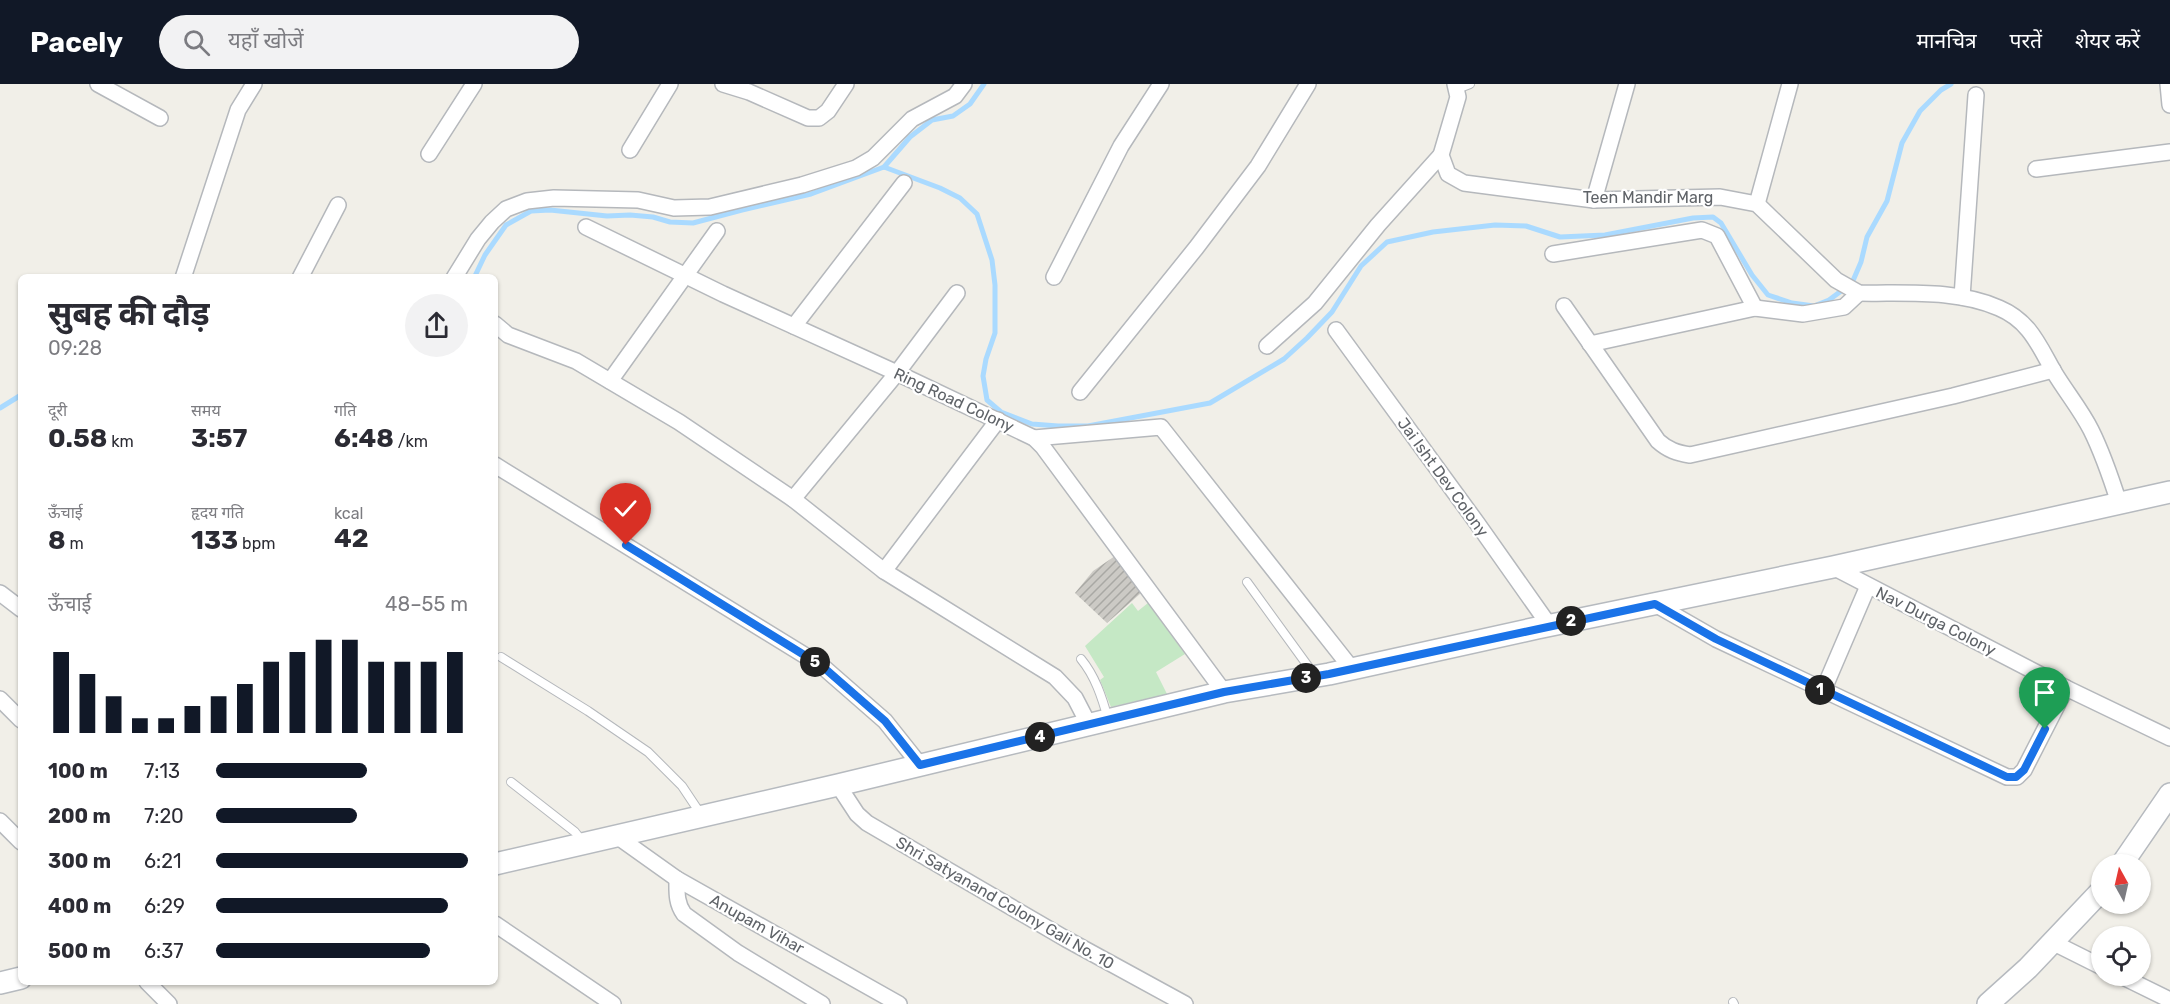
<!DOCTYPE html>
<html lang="hi">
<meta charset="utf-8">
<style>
body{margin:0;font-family:Rubik,"Noto Sans Devanagari",sans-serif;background:#f2f2f3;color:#2b2b33;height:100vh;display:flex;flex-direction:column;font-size:22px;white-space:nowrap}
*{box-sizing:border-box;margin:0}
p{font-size:20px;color:#7c7c81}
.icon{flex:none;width:33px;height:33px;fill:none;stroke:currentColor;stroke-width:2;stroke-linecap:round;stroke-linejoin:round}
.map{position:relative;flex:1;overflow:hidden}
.details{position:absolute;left:18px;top:190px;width:480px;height:711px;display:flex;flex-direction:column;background:#fff;border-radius:9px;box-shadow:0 2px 4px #0004}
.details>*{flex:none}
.needle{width:39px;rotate:352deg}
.buttons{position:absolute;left:2091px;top:770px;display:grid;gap:12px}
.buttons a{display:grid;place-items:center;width:60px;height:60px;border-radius:50%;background:#fff;box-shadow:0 2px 4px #0004;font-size:30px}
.pin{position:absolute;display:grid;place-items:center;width:51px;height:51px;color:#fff;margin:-62px -26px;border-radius:50% 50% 50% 0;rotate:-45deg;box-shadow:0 0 6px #0007}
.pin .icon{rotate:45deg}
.km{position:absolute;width:30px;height:30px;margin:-15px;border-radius:50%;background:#222;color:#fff;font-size:16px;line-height:30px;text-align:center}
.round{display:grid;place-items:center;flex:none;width:63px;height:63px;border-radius:32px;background:#f2f2f3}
.overview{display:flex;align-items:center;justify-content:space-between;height:102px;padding:0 30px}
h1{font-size:33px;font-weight:700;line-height:45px}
.metrics{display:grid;grid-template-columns:repeat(3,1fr);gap:9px;height:102px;padding:6px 30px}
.metrics div{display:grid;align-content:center}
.metrics b{font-size:26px;font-weight:700}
.metrics small{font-size:16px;font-weight:400}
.metrics p{font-size:16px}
.chart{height:168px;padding:12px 30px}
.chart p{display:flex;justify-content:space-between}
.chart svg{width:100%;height:108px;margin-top:6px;stroke:#111827;stroke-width:6}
ul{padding:0 30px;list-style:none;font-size:20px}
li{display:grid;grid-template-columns:96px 72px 1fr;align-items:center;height:45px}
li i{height:15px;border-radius:8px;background:#111827}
header{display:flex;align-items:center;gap:36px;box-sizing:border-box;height:84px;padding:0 30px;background:#111827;color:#fff}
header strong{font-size:28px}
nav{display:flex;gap:33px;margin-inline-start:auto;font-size:21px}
.search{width:420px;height:54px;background:#f2f2f3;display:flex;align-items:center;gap:15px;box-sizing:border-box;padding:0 21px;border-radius:33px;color:#7c7c81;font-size:22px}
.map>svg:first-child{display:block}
.green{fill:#c5e8c5}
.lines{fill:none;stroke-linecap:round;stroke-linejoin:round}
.stream{stroke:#aadaff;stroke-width:5}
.building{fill:url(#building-hatch)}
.lane-casing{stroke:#b5b8bc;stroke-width:10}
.street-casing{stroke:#b5b8bc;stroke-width:18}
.secondary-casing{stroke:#b6babf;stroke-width:24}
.lane{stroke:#fff;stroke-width:8}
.street{stroke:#fff;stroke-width:15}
.secondary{stroke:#fff;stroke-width:21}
.route-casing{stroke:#fff;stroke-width:12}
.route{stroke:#1a73e8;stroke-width:8}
.labels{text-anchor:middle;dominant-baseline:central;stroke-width:4.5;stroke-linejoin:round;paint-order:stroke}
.street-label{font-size:16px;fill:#5f6368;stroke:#fff}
</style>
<header>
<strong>Pacely</strong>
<div class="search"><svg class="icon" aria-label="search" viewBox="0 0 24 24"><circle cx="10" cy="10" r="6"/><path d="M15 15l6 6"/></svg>यहाँ खोजें</div>
<nav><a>मानचित्र</a><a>परतें</a><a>शेयर करें</a></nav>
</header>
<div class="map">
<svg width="2170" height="920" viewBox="0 0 2170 920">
<defs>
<pattern id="building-hatch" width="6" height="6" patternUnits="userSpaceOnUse" patternTransform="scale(1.5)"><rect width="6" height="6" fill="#cccac5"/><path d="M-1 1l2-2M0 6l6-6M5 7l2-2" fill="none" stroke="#a9a8a4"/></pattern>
</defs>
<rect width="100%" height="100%" fill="#f1efe8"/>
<!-- green -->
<path class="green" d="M1132,519L1138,527L1148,519L1185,570L1156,588L1167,610L1111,623L1100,596L1104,593L1085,562Z"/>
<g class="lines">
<!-- stream -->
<g class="stream">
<path d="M884,83L910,53L932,36L953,32L970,20L984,0"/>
<path d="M474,194L485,171L506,141L531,127L550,126L607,132L630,131L653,133L670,138L693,139L742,126L811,110L884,83L940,104L960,114L977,130L992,176L995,201V249L986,275L983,292L987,316L1001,328L1032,340L1058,342H1088L1210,319L1284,275L1307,254L1332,228L1361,182L1387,158L1433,148L1495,141L1526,142L1560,153L1605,151L1693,134L1713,133L1721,139L1752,191L1768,211L1792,219L1814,222L1829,216L1852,199L1861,178L1867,153L1887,117L1902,59L1920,27L1941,6L1951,0"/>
<path d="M0,324L21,311"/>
</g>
</g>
<!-- building -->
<path class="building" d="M1115,472L1141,509L1107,539L1075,509L1093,487Z"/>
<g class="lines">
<defs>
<g id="lane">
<path d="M1457,5L1470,0"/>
<path d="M1247,498L1313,589"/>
<path d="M501,573L588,627L648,668L682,702L702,732"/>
<path d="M1081,575C1095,592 1102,613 1108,635"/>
<path d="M511,698L575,748L583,758"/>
<path d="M1733,918L1734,920"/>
</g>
<g id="street">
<path d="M98,0L160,34"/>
<path d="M723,0L749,8L808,34H819L828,27L846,0"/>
<path d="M1455,0L1458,13L1441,71L1448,90L1464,99L1594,116L1720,113L1757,120L1836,196L1859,209C1904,210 1956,205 1999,224C2030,237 2039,262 2054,288C2066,308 2081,326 2091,346C2103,370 2111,394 2119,419"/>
<path d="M2168,0L2170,21"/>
<path d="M630,66L670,0"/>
<path d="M429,70L474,0"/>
<path d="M2036,85L2170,68"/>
<path d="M1594,116L1627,0"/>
<path d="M1757,120L1790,0"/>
<path d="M586,143L723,210L897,289L1034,354L1043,363L1224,608"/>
<path d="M1553,170L1702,146L1717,152L1755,224"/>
<path d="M1054,193L1121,62L1161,0"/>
<path d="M183,194L238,26L254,0"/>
<path d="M300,194L338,121"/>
<path d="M454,194L478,155L492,138L506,125L527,117L554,114L638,116L674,124L710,123L802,101L856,84L873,74L912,35L955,12L964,0"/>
<path d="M1962,213L1976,11"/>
<path d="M1564,222L1658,357C1668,366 1677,369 1690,371L1953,312L2053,286"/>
<path d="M495,240L508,251L576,277L679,338L793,415L884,487L1055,593L1075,614L1089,641"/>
<path d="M794,242L904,99"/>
<path d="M1336,246L1477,439L1549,541"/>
<path d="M1590,260L1755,224L1803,230L1844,223L1859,209"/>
<path d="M1267,262L1315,219L1378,141L1441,71"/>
<path d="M610,297L717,147"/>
<path d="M1080,308L1196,164L1258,82L1308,0"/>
<path d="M1034,354L1161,343L1352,585"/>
<path d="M495,381L822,582L885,637L920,681"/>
<path d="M793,415L897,289L957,209"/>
<path d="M1833,483L2066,604L2170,654"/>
<path d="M884,487L998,336"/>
<path d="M0,509L21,525"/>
<path d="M1655,520L1716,555L2007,693H2017L2024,686L2066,604"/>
<path d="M1823,607L1868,502"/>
<path d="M0,615L21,636"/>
<path d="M838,701L857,730L867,739L1066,855L1185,920"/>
<path d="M0,737L21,758"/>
<path d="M618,753L677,795L899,920"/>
<path d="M677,795C677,808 676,819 684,830L738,869L822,920"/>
<path d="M495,840L613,920"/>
<path d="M2052,858L2102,883"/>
<path d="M2119,891L2170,916"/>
<path d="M147,898L169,920"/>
</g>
<g id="secondary">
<path d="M495,780L838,701L1224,608L1329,590L1537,544L1833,483L2170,408"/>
<path d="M2122,780L2170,710"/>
<path d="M0,899L21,894"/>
<path d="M1988,920L2028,884L2102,806"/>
</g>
</defs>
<!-- lane casing -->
<use href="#lane" class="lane-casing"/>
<!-- street casing -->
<use href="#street" class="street-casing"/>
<!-- secondary casing -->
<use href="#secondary" class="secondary-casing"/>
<!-- lane -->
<use href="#lane" class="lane"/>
<!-- street -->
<use href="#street" class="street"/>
<!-- secondary -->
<use href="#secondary" class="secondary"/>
</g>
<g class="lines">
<defs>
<path id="route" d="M626,461L822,582L885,637L920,681L1224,608L1329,590L1655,520L1716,555L2007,693H2016L2024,686L2045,645"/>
</defs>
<!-- route casing -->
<use href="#route" class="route-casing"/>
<!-- route -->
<use href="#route" class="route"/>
</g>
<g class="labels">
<!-- street labels -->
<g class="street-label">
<text x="1648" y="113">Teen Mandir Marg</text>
<text transform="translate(954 316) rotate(25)">Ring Road Colony</text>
<text transform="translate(1443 393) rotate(54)">Jai Isht Dev Colony</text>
<text transform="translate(1936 537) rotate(27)">Nav Durga Colony</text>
<text transform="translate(1005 819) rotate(30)">Shri Satyanand Colony Gali No. 10</text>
<text transform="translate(757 840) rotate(29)">Anupam Vihar</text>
</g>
</g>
</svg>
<div class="buttons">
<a><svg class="needle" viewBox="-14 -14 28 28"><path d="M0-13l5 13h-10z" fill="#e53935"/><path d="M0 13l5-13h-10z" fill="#7c7c81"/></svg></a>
<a><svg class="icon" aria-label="locate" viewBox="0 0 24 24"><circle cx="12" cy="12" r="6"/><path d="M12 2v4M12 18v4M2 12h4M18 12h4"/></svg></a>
</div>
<div class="pin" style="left:2045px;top:645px;background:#1e9e55"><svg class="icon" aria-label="arrive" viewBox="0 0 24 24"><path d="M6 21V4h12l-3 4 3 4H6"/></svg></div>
<div class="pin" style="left:626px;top:461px;background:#d93025"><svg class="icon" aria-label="check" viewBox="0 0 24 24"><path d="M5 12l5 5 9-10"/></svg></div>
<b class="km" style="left:1820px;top:606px">1</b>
<b class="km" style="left:1571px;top:537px">2</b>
<b class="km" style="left:1306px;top:594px">3</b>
<b class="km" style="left:1040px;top:653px">4</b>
<b class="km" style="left:815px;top:578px">5</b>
<section class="details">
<div class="overview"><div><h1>सुबह की दौड़</h1><p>09:28</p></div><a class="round"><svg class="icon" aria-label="share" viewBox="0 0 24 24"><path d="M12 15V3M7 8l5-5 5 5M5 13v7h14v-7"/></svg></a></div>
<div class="metrics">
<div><p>दूरी</p><b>0.58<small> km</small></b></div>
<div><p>समय</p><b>3:57</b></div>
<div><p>गति</p><b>6:48<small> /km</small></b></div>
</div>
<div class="metrics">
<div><p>ऊँचाई</p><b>8<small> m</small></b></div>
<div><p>हृदय गति</p><b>133<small> bpm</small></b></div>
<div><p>kcal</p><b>42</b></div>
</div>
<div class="chart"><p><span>ऊँचाई</span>48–55 m</p>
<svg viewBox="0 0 160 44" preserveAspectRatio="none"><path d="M5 44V11M15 44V20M25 44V29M35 44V38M45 44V38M55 44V33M65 44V29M75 44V24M85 44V15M95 44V11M105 44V6M115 44V6M125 44V15M135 44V15M145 44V15M155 44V11"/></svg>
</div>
<ul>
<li><b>100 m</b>7:13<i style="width:60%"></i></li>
<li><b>200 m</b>7:20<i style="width:56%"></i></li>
<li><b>300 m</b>6:21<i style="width:100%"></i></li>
<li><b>400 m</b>6:29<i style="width:92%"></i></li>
<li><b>500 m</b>6:37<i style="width:85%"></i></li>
</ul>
</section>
</div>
